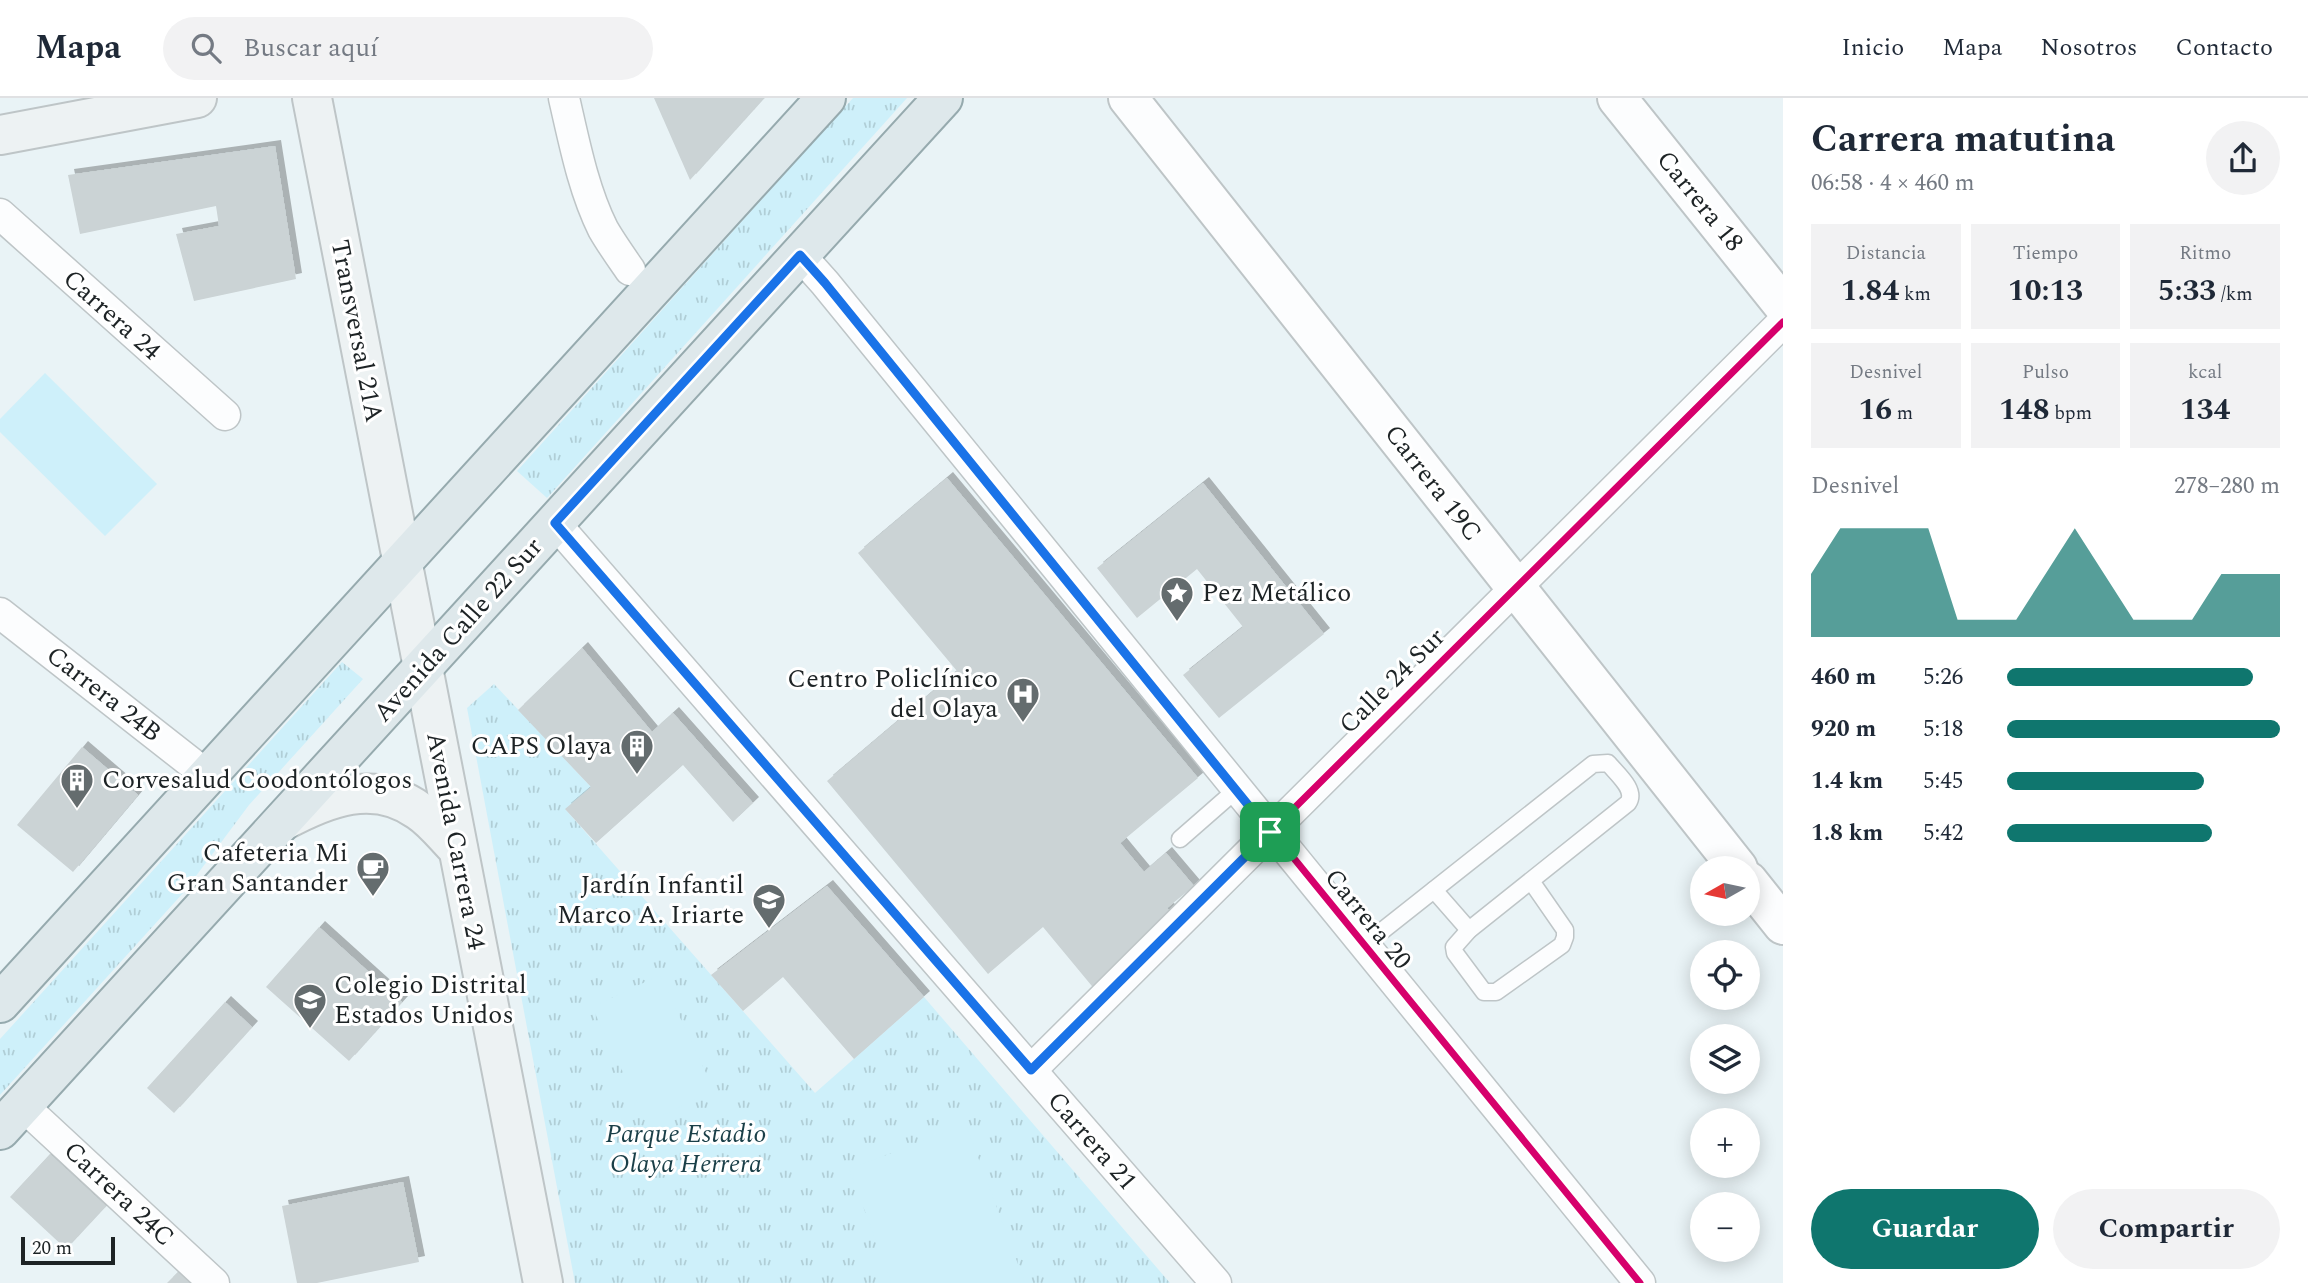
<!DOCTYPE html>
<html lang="es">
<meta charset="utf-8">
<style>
body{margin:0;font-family:Spectral,serif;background:#f2f2f3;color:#1f2937;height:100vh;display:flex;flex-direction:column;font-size:26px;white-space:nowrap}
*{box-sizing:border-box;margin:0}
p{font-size:23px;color:#747a83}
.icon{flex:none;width:38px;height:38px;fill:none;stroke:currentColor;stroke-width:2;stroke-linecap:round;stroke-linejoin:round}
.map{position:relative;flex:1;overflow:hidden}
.details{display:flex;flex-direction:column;background:#fff;width:525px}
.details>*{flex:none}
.needle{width:46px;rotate:261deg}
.buttons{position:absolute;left:1690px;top:758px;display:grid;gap:14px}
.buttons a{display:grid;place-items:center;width:70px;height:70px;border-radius:50%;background:#fff;box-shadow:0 4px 18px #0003;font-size:35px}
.scale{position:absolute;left:21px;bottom:18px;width:94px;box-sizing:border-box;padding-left:7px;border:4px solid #1d2325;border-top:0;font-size:19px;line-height:24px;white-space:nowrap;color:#1d2325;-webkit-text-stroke:5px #fff;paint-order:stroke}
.pin{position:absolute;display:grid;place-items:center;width:60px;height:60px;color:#fff;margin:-30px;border-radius:14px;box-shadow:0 4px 10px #0006}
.round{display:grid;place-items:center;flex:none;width:74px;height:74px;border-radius:37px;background:#f2f2f3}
.summary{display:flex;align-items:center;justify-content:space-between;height:119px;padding:0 28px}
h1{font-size:38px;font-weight:700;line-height:52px}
.figures{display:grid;grid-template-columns:repeat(3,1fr);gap:10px;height:119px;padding:7px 28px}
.figures div{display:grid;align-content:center;border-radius:0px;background:#f2f2f3;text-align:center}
.figures b{font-size:30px;font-weight:700}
.figures small{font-size:19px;font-weight:400}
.figures p{font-size:19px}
.chart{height:196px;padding:14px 28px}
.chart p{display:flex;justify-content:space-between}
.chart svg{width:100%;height:126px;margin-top:7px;fill:#0f766e;opacity:.7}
.action{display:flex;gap:14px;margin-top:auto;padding:14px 28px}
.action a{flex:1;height:80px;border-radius:42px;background:#0f766e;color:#fff;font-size:28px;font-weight:700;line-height:80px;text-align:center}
.action a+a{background:#f2f2f3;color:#1f2937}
ul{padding:0 28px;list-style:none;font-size:23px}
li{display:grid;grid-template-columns:112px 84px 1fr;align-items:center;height:52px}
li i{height:18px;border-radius:9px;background:#0f766e}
header{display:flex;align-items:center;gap:42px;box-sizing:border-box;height:98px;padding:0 35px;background:#fff;border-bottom:2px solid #e0e1e3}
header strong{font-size:33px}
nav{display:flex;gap:38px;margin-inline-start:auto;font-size:24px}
.search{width:490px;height:63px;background:#f2f2f3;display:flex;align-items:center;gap:18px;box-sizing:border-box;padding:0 24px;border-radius:38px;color:#747a83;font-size:26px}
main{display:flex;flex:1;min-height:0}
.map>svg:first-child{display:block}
.grass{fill:url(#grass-tufts)}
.pitch{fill:#cef0fa}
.building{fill:#cbd3d5;filter:url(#shadow)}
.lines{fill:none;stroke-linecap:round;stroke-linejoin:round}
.service-casing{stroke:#bec5c7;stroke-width:19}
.minor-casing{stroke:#bec5c7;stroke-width:33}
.tertiary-casing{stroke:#bec5c7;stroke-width:42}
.secondary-casing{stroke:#bec5c7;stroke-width:42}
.primary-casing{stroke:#96aaae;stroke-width:42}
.service{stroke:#fcfdfe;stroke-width:16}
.minor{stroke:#fcfdfe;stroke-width:30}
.tertiary{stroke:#fcfdfe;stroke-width:38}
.secondary{stroke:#edf2f3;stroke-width:38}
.primary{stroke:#dee8eb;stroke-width:38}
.cycleway-casing{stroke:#fff;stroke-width:11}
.cycleway{stroke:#d6006c;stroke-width:7}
.route-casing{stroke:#fff;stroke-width:14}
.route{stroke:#1a73e8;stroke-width:9}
.labels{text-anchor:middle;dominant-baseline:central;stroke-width:6;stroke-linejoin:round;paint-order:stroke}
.street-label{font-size:26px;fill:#1d2325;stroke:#fff}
.poi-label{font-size:26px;fill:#1d2325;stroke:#fff;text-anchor:end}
.park-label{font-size:26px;font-style:italic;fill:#1a3f48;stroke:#fff}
</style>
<header>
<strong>Mapa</strong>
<div class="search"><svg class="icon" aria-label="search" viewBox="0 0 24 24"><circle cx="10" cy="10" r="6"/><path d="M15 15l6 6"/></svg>Buscar aquí</div>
<nav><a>Inicio</a><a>Mapa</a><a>Nosotros</a><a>Contacto</a></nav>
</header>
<main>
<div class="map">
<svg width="1783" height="1185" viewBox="0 0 1783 1185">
<defs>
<pattern id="grass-tufts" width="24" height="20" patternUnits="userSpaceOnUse" patternTransform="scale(1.75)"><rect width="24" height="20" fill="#cef0fa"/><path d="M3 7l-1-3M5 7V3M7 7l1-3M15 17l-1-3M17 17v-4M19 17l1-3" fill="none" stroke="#b0ced6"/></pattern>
<filter id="shadow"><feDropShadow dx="6" dy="-6" stdDeviation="0" flood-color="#0004"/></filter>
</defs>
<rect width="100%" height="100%" fill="#e9f3f6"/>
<!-- grass -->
<g class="grass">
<path d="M853,0H907L547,400L517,373Z"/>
<path d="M342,564L363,581L249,707L184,794L0,997V941Z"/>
<path d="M494,586L591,689L566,712L815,995L924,899L1170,1185H575L467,610Z"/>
</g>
<!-- pitch -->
<g class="pitch">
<path d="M45,275L157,386L105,438L0,334V321Z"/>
<path d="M660,877L714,992L647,1025L592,909Z"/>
<path d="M966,1027L1025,1185H892L849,1071Z"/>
</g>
<!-- building -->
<g class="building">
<path d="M654,0H764L690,82Z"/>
<path d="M275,48L296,181L194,203L176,136L219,128L216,108L80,136L68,77Z"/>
<path d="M947,380L1198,680L1120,745L1144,774L1166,755L1194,788L1167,810L1179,823L1096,893L1043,829L988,876L827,683L957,573L858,455Z"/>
<path d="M1203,385L1324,536L1219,620L1183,577L1243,529L1197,471L1137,520L1097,470Z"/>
<path d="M582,550L652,634L673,615L753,705L733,724L683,667L596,745L565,711L591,689L518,612Z"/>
<path d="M82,649L138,697L73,774L17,727Z"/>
<path d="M827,788L924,899L854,961L783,879L743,913L711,877Z"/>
<path d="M319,829L402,904L349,963L266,889Z"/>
<path d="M225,904L252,929L174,1015L147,990Z"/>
<path d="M50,1056L106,1108L66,1151L10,1099Z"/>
<path d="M403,1084L419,1164L317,1185H297L282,1108Z"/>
<path d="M179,1173L192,1185H167Z"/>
</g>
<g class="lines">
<defs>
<g id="service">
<path d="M1180,741L1236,692"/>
<path d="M1434,792L1469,832"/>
<path d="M1363,848L1593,666L1608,665C1617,676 1637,692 1628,705L1469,832L1454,849L1455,855L1484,894H1496L1562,847L1565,839V832L1531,783"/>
</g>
<g id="minor">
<path d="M564,0C574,43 583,91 603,131C611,145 621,159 630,172"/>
<path d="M0,116L225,317"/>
<path d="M800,157L825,185L1640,1185"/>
<path d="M555,425L1216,1185"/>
<path d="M0,515L208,678"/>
<path d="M1031,972L1783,224"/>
<path d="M22,1007L214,1185"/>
</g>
<g id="tertiary">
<path d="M1128,0L1738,770"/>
<path d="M1617,0L1783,207"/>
<path d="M1748,783L1783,827"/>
</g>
<g id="secondary">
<path d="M312,0L543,1185"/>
<path d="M0,37L197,0"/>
<path d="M283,723C326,700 374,680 419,713C434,723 445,738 458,751"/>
</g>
<g id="primary">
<path d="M0,905L826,0"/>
<path d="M0,1032L943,0"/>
</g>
</defs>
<!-- service casing -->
<use href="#service" class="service-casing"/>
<!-- minor casing -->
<use href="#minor" class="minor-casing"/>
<!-- tertiary casing -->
<use href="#tertiary" class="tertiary-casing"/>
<!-- secondary casing -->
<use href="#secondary" class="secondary-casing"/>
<!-- primary casing -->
<use href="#primary" class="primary-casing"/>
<!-- service -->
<use href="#service" class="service"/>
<!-- minor -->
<use href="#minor" class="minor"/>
<!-- tertiary -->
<use href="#tertiary" class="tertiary"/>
<!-- secondary -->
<use href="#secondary" class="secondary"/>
<!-- primary -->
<use href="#primary" class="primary"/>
<defs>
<g id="cycleway">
<path d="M800,157L825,185L1640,1185"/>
<path d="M1031,972L1783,224"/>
</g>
</defs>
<!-- cycleway casing -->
<use href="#cycleway" class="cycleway-casing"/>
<!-- cycleway -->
<use href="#cycleway" class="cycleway"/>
</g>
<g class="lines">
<defs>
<path id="route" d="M800,157L825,185L1270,734L1031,972L555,425Z"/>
</defs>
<!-- route casing -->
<use href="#route" class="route-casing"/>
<!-- route -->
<use href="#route" class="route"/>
</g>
<!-- icons -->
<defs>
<symbol id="sight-pin" viewBox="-11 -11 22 30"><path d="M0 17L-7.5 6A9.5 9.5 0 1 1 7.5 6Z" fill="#646c6e" stroke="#fff"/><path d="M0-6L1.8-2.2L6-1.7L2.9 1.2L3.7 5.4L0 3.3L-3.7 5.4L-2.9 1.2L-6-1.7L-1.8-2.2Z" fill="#fff"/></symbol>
<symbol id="hospital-pin" viewBox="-11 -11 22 30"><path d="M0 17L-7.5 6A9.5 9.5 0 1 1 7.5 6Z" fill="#646c6e" stroke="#fff"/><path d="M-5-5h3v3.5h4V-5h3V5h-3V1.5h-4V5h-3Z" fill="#fff"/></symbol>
<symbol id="building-pin" viewBox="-11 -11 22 30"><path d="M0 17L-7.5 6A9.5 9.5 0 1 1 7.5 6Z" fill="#646c6e" stroke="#fff"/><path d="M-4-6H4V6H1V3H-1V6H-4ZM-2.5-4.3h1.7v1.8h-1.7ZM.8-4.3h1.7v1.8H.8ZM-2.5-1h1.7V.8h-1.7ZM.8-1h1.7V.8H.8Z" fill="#fff"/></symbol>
<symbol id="cafe-pin" viewBox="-11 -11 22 30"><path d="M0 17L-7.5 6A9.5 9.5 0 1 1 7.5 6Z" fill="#646c6e" stroke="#fff"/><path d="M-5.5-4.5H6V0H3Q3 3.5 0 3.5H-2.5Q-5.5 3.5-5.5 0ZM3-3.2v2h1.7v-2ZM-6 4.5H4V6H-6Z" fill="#fff"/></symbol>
<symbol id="school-pin" viewBox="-11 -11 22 30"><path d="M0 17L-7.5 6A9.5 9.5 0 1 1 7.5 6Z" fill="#646c6e" stroke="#fff"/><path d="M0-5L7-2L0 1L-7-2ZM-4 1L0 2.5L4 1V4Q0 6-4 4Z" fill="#fff"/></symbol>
</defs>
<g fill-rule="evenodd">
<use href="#sight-pin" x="1158" y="476" width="38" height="52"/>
<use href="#hospital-pin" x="1004" y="577" width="38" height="52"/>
<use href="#building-pin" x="618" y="629" width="38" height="52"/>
<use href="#building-pin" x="58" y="663" width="38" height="52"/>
<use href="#cafe-pin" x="354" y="751" width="38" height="52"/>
<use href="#school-pin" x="750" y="783" width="38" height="52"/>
<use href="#school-pin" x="291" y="883" width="38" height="52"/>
</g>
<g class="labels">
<!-- street labels -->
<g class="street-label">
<text transform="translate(1700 103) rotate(51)">Carrera 18</text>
<text transform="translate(112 217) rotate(42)">Carrera 24</text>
<text transform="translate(357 233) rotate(79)">Transversal 21A</text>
<text transform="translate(1433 385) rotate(52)">Carrera 19C</text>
<text transform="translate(458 532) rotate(-48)">Avenida Calle 22 Sur</text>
<text transform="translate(1392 583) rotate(-45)">Calle 24 Sur</text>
<text transform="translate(104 596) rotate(38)">Carrera 24B</text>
<text transform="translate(456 743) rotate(79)">Avenida Carrera 24</text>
<text transform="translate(1368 821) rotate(51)">Carrera 20</text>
<text transform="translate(1092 1043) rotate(49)">Carrera 21</text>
<text transform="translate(119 1096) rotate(43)">Carrera 24C</text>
</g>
<!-- poi labels -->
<g class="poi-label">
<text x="1202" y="495" text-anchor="start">Pez Metálico</text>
<text x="998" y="581">Centro Policlínico<tspan x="998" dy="30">del Olaya</tspan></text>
<text x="612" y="648">CAPS Olaya</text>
<text x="102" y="682" text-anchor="start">Corvesalud Coodontólogos</text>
<text x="348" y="755">Cafeteria Mi<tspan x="348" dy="30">Gran Santander</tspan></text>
<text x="744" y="787">Jardín Infantil<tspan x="744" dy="30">Marco A. Iriarte</tspan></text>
<text x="334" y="887" text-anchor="start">Colegio Distrital<tspan x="334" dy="30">Estados Unidos</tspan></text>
</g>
<!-- park labels -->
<g class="park-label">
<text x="686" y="1036">Parque Estadio<tspan x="686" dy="30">Olaya Herrera</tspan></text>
</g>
</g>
</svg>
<div class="buttons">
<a><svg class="needle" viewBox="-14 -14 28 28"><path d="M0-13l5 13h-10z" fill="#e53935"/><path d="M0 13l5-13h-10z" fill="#747a83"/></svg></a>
<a><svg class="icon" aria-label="locate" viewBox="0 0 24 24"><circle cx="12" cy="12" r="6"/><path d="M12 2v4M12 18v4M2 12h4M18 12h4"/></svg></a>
<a><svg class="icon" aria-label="layers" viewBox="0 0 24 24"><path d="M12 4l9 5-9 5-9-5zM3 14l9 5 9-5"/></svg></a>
<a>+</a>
<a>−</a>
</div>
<div class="scale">20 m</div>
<div class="pin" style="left:1270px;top:734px;background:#1e9e55"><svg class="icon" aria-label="arrive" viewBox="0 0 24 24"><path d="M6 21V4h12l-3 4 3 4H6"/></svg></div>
</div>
<section class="details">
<div class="summary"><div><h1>Carrera matutina</h1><p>06:58 · 4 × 460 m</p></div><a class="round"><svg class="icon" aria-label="share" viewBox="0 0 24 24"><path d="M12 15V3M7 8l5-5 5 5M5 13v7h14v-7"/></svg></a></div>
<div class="figures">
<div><p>Distancia</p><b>1.84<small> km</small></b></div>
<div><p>Tiempo</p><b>10:13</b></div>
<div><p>Ritmo</p><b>5:33<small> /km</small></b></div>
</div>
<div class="figures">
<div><p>Desnivel</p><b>16<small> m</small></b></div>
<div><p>Pulso</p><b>148<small> bpm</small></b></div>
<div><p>kcal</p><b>134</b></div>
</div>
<div class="chart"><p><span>Desnivel</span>278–280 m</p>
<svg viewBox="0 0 160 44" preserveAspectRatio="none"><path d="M0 44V22L10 6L20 6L30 6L40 6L50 38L60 38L70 38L80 22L90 6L100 22L110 38L120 38L130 38L140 22L150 22L160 22V44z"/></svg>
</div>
<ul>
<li><b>460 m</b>5:26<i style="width:90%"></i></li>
<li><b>920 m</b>5:18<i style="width:100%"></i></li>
<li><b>1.4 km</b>5:45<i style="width:72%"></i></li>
<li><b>1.8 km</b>5:42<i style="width:75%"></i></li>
</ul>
<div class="action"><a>Guardar</a><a>Compartir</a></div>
</section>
</main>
